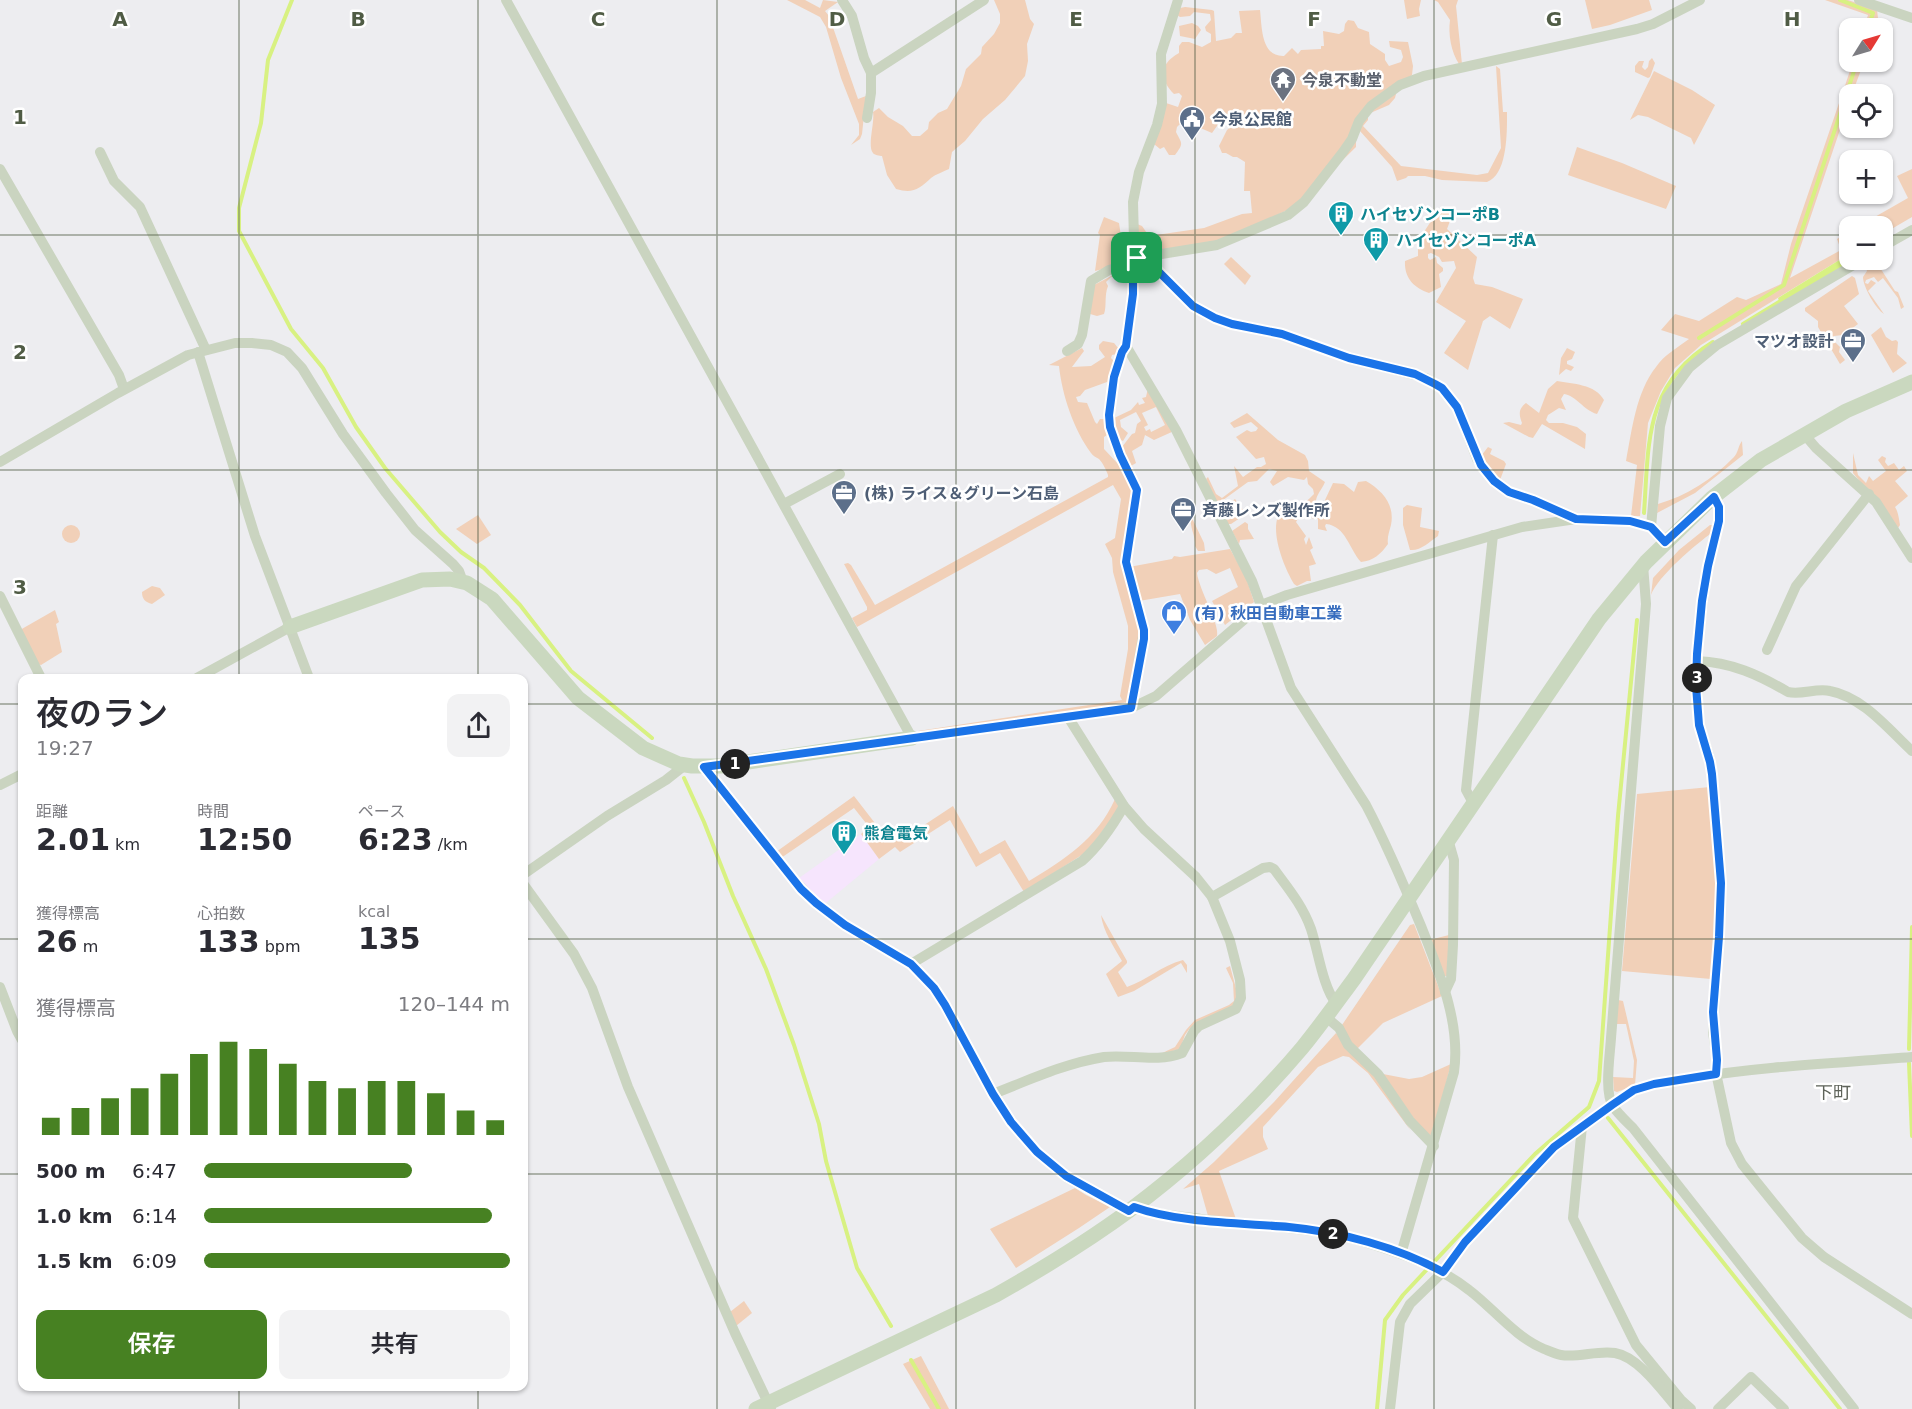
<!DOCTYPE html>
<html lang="ja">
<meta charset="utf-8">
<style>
body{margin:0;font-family:"DejaVu Sans","Noto Sans JP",sans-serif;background:#f2f2f3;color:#2b2b33;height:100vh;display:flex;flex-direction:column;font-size:22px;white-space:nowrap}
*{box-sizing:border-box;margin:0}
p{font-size:20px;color:#7c7c81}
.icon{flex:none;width:33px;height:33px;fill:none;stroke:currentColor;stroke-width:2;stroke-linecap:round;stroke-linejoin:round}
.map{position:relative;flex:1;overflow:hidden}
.details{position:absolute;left:18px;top:674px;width:510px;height:717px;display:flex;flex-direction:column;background:#fff;border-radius:12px;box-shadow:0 2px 4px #0004}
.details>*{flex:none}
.needle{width:39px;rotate:53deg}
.controls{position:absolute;left:1839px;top:18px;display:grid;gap:12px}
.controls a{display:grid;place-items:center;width:54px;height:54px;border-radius:12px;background:#fff;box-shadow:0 2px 4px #0004;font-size:30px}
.pin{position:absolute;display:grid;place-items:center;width:51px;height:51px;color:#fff;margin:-26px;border-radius:12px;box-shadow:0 3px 9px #0006}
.km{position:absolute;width:30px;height:30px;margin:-15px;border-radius:50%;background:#222;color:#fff;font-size:16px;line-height:30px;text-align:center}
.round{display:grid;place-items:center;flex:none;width:63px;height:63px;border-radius:12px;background:#f2f2f3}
.headline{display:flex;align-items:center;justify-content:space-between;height:102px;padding:0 18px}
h1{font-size:33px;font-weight:600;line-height:45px}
.stats{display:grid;grid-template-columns:repeat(3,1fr);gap:9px;height:102px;padding:6px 18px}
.stats div{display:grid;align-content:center}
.stats b{font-size:30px;font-weight:600}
.stats small{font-size:16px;font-weight:400}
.stats p{font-size:16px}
.chart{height:168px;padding:12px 18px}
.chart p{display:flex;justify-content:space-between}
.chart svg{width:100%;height:108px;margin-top:6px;stroke:#478122;stroke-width:6}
.action{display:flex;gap:12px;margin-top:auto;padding:12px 18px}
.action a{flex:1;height:69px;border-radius:12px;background:#478122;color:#fff;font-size:24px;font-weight:600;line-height:69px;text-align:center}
.action a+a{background:#f2f2f3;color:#2b2b33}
ul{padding:0 18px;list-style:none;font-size:20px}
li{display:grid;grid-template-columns:96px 72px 1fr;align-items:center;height:45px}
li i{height:15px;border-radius:8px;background:#478122}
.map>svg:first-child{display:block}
.commercial{fill:#f6e5fd}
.green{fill:#f1d0b8;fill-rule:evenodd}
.water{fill:#d8f182}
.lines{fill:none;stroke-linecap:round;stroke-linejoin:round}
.stream{stroke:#d8f182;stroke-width:4}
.street{stroke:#cad4c0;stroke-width:10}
.secondary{stroke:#cad8bf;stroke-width:15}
.route-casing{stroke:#fff;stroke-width:12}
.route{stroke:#1a73e8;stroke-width:8}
.grid{fill:none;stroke:#505c45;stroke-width:1.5;stroke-opacity:0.55}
.labels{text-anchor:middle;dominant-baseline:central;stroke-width:5;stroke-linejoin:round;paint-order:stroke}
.worship-label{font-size:16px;font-weight:bold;fill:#5b616d;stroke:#fff;text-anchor:start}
.service-label{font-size:16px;font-weight:bold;fill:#4e5e75;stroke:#fff;text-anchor:start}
.culture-label{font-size:16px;font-weight:bold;fill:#0d838f;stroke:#fff;text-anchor:start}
.shop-label{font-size:16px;font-weight:bold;fill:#366cbe;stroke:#fff;text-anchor:start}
.neighbourhood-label{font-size:18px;fill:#5e635a;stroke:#fff}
.grid-label{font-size:20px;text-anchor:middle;font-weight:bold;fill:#505c45;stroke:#fff;stroke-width:5;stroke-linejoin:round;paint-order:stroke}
</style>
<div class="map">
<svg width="1912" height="1409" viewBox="0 0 1912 1409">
<rect width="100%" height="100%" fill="#ededf0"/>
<!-- commercial -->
<path class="commercial" d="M861,834L879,859L821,907L799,878Z"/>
<!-- green -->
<g class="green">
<path d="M787,0H805L820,8L823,0L838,2L825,11L829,16L858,99L866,96L862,134L860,139L851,145L859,135V124L841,78L826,27L820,17Z"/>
<path d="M994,0H1025L1030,19L1034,24L1027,44L1028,61L1025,76L1005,100L983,119L965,141L952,152L949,169C943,172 936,174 931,178C919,189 913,194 896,189L887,175L882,156C880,156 874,155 873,153C867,146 875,122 873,112L879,108L888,117L903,126L912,136H920L928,129L929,122L938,113L947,109L961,86L966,69L981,54L982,47L994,34L1000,23V14Z"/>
<path d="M1404,0H1421L1419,9L1420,16L1407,19Z"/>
<path d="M1434,0H1458L1456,6L1462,64H1459C1451,52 1448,34 1450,20L1438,2Z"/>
<path d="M1585,0H1649L1652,10L1610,25L1592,29Z"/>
<path d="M1825,0H1848L1877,10L1878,18L1875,28H1864L1868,15Z"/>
<path d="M1185,7L1212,10L1214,11L1216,41L1231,38L1236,33H1242L1239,11L1260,10C1262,27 1261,57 1284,56L1292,48L1298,54L1301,50L1321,49V46H1324L1323,31L1339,34L1344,31L1345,24L1348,20L1354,21L1358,28L1369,32L1370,44L1385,54V60L1389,66L1401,62L1403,57L1401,50L1390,47L1389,41L1408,42L1413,66L1412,75L1397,90L1395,98L1389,105L1368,114V120L1363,126L1401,166L1477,175L1488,173L1501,148L1496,66L1500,69L1503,112H1507C1507,131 1508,174 1487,182L1442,180L1425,176H1408L1406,178L1397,181L1392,167L1360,131L1356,137V147L1296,206L1220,242L1140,253L1137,224L1142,226L1149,236L1204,228L1242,214L1252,213L1250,191H1244L1245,162L1237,157H1233L1226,153H1222L1219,146L1227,130L1233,125L1227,117L1218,122L1217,126L1212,133L1198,127L1185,114L1182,115L1181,123L1177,127L1176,132C1182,144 1184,143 1175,155H1169L1164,147L1160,149L1154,144L1166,103L1178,107L1182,96L1179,93L1174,94C1159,79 1159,64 1179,53V46L1182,42H1189L1202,47L1211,42V34L1206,31L1205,27L1211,20L1210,14L1194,12L1190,16L1180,17L1177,15L1180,8Z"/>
<path d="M1192,23L1198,26L1201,30L1195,39L1180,36L1179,26Z"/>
<path d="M1652,58L1655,63L1650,77L1648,78L1635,72V66L1639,61H1644L1642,67L1645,70L1648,67L1649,61Z"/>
<path d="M1853,62H1864L1852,94H1850L1849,103L1790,278L1841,250L1837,239L1849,232V254L1701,345L1675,368L1661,391L1648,423L1640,516H1631L1637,465L1626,461C1632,430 1636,392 1656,367C1664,355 1677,348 1689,339L1661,330L1675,314L1699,321L1737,297L1746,300L1781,284L1791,244Z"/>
<path d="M1654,71L1692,90L1715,105L1694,145L1691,138L1648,117L1638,115L1630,120Z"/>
<path d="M1577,147L1622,163L1676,186L1666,209L1568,175Z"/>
<path d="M1912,169V217L1883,234L1882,226H1859L1908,198L1897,176Z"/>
<path d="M1439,209L1453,213L1447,229L1477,257L1473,278L1475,284L1492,287L1523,299L1510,329L1490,316L1483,321L1468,370L1444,353L1466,321L1436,302L1456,268L1454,261L1442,262L1439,257L1431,253L1428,254V258L1430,260L1436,257L1437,263L1443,268V271L1439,274L1441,287L1429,293C1414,288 1404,278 1405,261L1418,256V241Z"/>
<path d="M1104,217L1119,223L1123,250L1119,259L1115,260L1111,267L1095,271L1100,235L1098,233Z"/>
<path d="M1231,257L1251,276L1245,285L1224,264Z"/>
<path d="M1871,260H1881L1877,263L1895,291L1898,292L1904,307L1901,309L1898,298L1883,278L1878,282L1874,277L1866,280L1865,283L1868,284L1871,280L1876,283L1868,291L1884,314C1876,309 1863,287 1863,277L1867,271L1865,265Z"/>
<path d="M1119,272L1122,273L1121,275L1111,277L1106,282L1108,286C1104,296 1107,306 1104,314L1097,316L1090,314L1094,285Z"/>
<path d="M1852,276L1855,278L1859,294L1844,306L1858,324L1850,330L1855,336L1854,345H1848L1843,335L1834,336L1833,340L1840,347L1839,352L1845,360L1840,364L1818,327V321L1805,311V308Z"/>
<path d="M1881,327L1886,337L1892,341L1896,340L1898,342L1897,354L1907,363L1893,373L1871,335Z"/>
<path d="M1103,341L1114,343L1119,349L1117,354L1112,355L1111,358L1114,361L1110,389L1107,382L1085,390L1080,396L1076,397L1078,402L1087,403L1095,422L1097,424L1100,419H1104L1110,433L1104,437V449L1120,466L1132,486L1124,551L1140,634L1128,704L920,733L918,731L1122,700L1120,696L1128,649V626L1113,572L1112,558L1105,544L1115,538L1121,499L1113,485L857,627L852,618L867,610V607L844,564L848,563L851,565L875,605L1108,477V475C1106,470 1103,463 1099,459C1096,457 1093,456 1091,453C1074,430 1062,395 1059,366L1049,365L1082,348L1084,351L1072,367L1091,366L1105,357L1099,349V345Z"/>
<path d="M1567,348L1575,352L1572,359L1567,361V364L1574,367L1571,371L1566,369L1559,375L1561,358Z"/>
<path d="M1557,381C1573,384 1595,384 1604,400L1597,414C1583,410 1577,396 1564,394L1561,399L1566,410L1559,408L1548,415L1546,420L1549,423H1563L1577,427L1586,434L1585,449L1542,424L1533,438L1529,437L1503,423L1509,422L1521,425L1522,423C1519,415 1518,409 1526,403L1539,413L1548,389Z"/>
<path d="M1148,388L1174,431L1154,440L1145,435L1142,445L1132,451L1136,463L1131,466L1128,465L1122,447L1132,434L1135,433L1137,424L1141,421L1136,412L1120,420L1121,427L1128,433L1123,441L1115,437L1114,418L1131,410L1138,402L1139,405L1145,403L1142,398L1146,397ZM1156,407L1165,425L1151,432L1150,429L1146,431L1144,427L1148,425L1142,413Z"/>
<path d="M1247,413L1278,440L1305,455L1308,461L1309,471L1325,482C1321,492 1311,499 1319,510H1323L1326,506L1325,500L1333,483L1344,484L1354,492L1358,482L1366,481C1383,491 1395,505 1391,525C1389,532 1387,538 1388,544C1381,554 1373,561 1361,562C1349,549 1346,526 1326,524L1325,526L1327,531L1318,529V519H1313L1310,515L1302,512L1296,522L1306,536L1304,539L1306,545L1309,537L1313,548L1310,550L1316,564L1309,566L1311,581H1307L1297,586L1294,584C1284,567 1271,535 1278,516L1274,508L1283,500L1286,503V507C1297,511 1307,501 1314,494L1313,489L1308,484L1307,477L1304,480L1288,477L1273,486L1270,482L1277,471L1269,469L1257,481L1248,482L1219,503H1216L1206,479L1208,477L1216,494L1222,498L1238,486L1234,466L1243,477L1257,467H1261L1266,464L1264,457L1256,459L1236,437L1247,430L1251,432L1256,431L1258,428L1251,422L1234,428L1230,423Z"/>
<path d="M1742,441L1743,455L1695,493L1657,513L1658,504C1686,496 1713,479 1734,457C1738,453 1738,446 1742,441Z"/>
<path d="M1488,447L1492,449L1490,454L1504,461L1506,464L1500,480L1493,475L1481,456Z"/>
<path d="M1853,453L1858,475L1866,483L1869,476L1873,481L1886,471L1878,460L1882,456L1886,458L1885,462L1888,466L1894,463L1899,470L1904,466L1907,471L1895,481L1908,496L1895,507C1898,511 1899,519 1900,525L1898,528L1853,473Z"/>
<path d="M1235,499L1246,514L1231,524H1228L1221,509Z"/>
<path d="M1407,505L1422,508L1420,527L1439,531L1438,536C1429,542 1421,551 1410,550L1403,525V508Z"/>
<path d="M478,515L491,535L477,544L456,529Z"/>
<path d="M1191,516L1204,543L1205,551H1198L1195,546C1196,536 1189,527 1191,516Z"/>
<path d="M1245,522L1248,524V529L1254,539L1240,540L1239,544L1232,531Z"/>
<path d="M1710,525H1713V532C1696,544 1658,576 1651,595L1653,578L1679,550Z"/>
<circle cx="71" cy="534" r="9"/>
<path d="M1230,549L1246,577L1254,602L1225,625L1212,601L1238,587L1230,568L1216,574L1207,569L1199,570L1197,573C1199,590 1220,624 1217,636L1205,645L1190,620L1180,594L1139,601L1129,567L1172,559L1174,556L1180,557Z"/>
<path d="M152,586L160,588L165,595L152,604C145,602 142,599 142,592Z"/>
<path d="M55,610L59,622L56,624L62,652L41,665L38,664L20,630Z"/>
<path d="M1710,787L1718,887L1711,979L1622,971L1637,794Z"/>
<path d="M854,796L888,840L899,833L903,839L953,806L980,854L1005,840L1029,881C1064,860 1098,838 1115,799L1120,807L1088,851L1024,892L1000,853L976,867L950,820L900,852L895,847L879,859L861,834L869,827L854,808L781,858L776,852Z"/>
<path d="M1101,915L1127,961V963L1118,972L1127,987C1147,980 1161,966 1183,960L1187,965V973L1181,963L1134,991L1118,997L1106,974L1122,961C1114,947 1103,931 1101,915Z"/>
<path d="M1414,924L1442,996L1383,1023L1357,1049L1351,1044L1342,1025L1410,925Z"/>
<path d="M1449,935L1447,976H1444L1429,940Z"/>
<path d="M1230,966L1238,996L1234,1005L1190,1028L1185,1035L1180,1049L1158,1055L1175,1047L1186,1030L1195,1020L1229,1005L1234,1001L1233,983L1226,968Z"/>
<path d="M1618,1000L1623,1001L1637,1060L1635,1085L1617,1092L1614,1091L1613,1077L1633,1078L1634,1061L1626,1024H1616Z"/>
<path d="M1336,1033L1376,1076L1411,1131L1368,1073L1349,1057L1343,1056L1318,1067L1263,1127V1137L1268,1149L1219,1171L1236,1219L1208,1216L1199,1184L1183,1189L1214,1162L1274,1102Z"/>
<path d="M1451,1064L1433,1134L1430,1135L1419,1126L1383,1074L1409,1079L1422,1077Z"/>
<path d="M1075,1188L1086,1195L1110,1207L1079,1228L1016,1268L990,1229Z"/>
<path d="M744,1301L752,1313L736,1326L730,1312Z"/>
<path d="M921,1356L949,1409H930L903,1364Z"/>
</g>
<!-- water -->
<path class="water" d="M1849,254L1850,260H1855L1780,304L1778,298Z"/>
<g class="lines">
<!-- stream -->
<g class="stream">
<path d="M292,0L268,60L261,123L239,208V231L291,329L323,368L356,427L385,468L440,532L461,552L484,568L520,605L571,671L652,738"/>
<path d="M1840,0L1873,13L1868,28"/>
<path d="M1743,324L1782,300"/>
<path d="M1699,338L1784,285L1857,62"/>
<path d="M1644,513C1649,442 1644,384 1713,342"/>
<path d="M684,778L704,822L733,896L766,969L794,1045L819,1124L826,1161L857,1268L891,1326"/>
<path d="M1909,1049L1912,927"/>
<path d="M1909,1063L1912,1136"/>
<path d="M1608,1118L1840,1409"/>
<path d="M911,1360L939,1409"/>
<path d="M1377,1409L1385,1320L1403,1295L1535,1154L1589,1107L1599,1081L1618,816L1637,620"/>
</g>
<!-- street -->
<g class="street">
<path d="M506,0L912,738L1131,708L1156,696L1261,605L1287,595L1522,527L1576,519L1631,521L1651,527L1665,541"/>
<path d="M842,0L852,16L864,58L871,73V93L867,118"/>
<path d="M1859,0L1912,18"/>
<path d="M871,73L984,0"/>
<path d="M100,152L114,181L140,207L206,350"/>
<path d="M0,169L119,375L124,389"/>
<path d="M1882,247L1912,230"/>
<path d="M1144,257L1193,306L1215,318L1232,324L1282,334L1349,358L1426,378L1442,389L1457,407L1477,459L1494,481L1509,492L1534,500L1574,519"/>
<path d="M1137,258L1134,240L1133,202L1139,172L1157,125L1162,104L1161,54L1178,0"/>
<path d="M1126,346L1176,430L1252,581L1291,688L1366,805C1387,845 1404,885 1421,926C1439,972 1461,1022 1454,1072L1401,1254"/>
<path d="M1067,351L1078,344L1082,335L1091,281L1109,270L1133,263L1137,258L1217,245L1288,215L1304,202L1343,152L1352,139L1359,121L1371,106L1400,85L1424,76L1637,29L1653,24L1700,0"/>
<path d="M198,352L255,536L309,678"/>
<path d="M1804,434L1816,448L1876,502L1912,558"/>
<path d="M0,462L118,393L188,355L235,343H252L271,345L287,352L302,368L343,434L386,493L415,530L453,564L459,571L463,582"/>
<path d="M1714,497L1719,507L1720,515L1708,566L1703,601L1697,654V686L1699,725L1709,755L1712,774L1721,883L1713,1032L1717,1060L1716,1073L1731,1143L1742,1164L1802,1238L1824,1257L1912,1314"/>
<path d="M784,504L840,474"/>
<path d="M1651,527L1660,426L1667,398L1689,368L1717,345L1862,260"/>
<path d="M1643,565L1646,604L1611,1038C1610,1055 1604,1093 1613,1106C1618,1114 1626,1121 1633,1128L1854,1409"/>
<path d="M0,596L41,678"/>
<path d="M1767,650L1796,586L1869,494"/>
<path d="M1697,661C1731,662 1759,675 1788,692C1802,695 1816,688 1830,691C1863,697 1889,730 1912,751"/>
<path d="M197,678L290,627"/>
<path d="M1131,708L1144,630L1126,562L1137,490L1120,455L1110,427L1109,415L1114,377L1122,352L1126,346L1133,294V263"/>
<path d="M704,767L796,882L816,903L863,937L911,964L934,988L945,1005L993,1094L1011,1122L1037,1152L1066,1177L1129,1211"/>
<path d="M0,785L22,774"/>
<path d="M1473,803L1466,790L1493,535"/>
<path d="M524,874L607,816L666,780L685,765"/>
<path d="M524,885L574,954L592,988L628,1087L735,1333L771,1409"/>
<path d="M1212,897L1263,868L1270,867L1274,869C1288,888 1303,906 1311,929C1318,950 1323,988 1336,1003"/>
<path d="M911,964L1082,861C1100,845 1112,827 1124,806"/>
<path d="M0,987L17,1031L22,1040"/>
<path d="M1445,992L1451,979L1453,945L1454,860L1448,839"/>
<path d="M1326,1017L1339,1028L1348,1045L1378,1074L1410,1121L1434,1146"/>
<path d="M993,1094C1029,1080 1066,1063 1104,1057C1130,1054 1156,1063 1182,1053L1194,1031L1199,1026L1236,1009L1241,998L1240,980L1230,941L1212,897L1196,877L1144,829L1124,806L1068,717"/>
<path d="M1582,1126L1573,1218L1636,1345L1681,1400L1691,1409"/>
<path d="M1135,1207C1156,1215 1178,1216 1201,1219C1258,1227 1316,1226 1371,1244C1406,1255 1440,1267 1469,1290C1493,1308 1515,1337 1544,1349C1549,1351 1555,1354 1561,1355C1578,1358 1598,1350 1615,1353C1639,1357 1663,1392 1678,1409"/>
<path d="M1390,1409L1400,1322L1410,1304L1443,1272L1465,1242L1554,1147L1626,1095C1646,1083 1669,1082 1692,1078C1764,1066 1839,1063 1912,1057"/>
<path d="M1718,1409L1751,1377L1784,1409"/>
</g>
<!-- secondary -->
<g class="secondary">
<path d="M290,627L422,580L450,579L467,583L492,599L578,698L643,748L679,764L692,766H721L912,738"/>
<path d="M756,1409L996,1295C1042,1269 1088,1241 1130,1210C1192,1164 1252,1107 1302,1048C1320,1026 1337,1002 1354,979L1599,619L1646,562L1712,498L1761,460L1846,411L1912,382"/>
</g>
</g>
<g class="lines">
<defs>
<path id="route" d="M1144,257L1193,306L1215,318L1232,324L1282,334L1349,358L1415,374L1435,384L1442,388L1457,407L1481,465L1494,481L1509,492L1533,500L1576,519L1630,521L1651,527L1665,542L1714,497L1719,507V521L1708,566L1702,601L1697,654L1696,686L1699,725L1710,762L1712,774L1721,883L1719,937L1713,1012L1717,1060L1716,1074L1654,1084L1634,1090L1612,1105L1554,1147L1465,1242L1443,1272C1397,1247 1341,1232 1289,1227C1242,1223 1178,1223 1134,1207L1129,1211L1066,1176L1037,1152L1011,1122L993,1094L945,1005L934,988L911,964L845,925L816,903L801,889L704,767L1131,708L1144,639V630L1126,562L1137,490L1120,455L1110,427L1109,415L1114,377L1122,352L1126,346L1133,294V263L1137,258Z"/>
</defs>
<!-- route casing -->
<use href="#route" class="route-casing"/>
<!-- route -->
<use href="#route" class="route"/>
</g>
<!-- grid -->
<path class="grid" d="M239,0V678M478,0V678M717,0V1409M956,0V1409M1195,0V1409M1434,0V1409M1673,0V1409M0,235H1850M1882,235H1912M0,470H1912M0,704H22M524,704H1912M0,939H22M524,939H1912M0,1174H22M524,1174H1912M239,1386V1409M478,1386V1409"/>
<!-- icons -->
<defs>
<symbol id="temple-pin" viewBox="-11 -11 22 30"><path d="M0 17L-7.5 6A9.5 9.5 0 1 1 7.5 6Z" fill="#6b7280" stroke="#fff"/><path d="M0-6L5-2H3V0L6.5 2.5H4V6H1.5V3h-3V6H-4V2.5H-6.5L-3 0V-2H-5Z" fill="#fff"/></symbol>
<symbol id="civic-pin" viewBox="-11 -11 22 30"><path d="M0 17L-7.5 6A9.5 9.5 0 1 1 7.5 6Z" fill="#5c6f8a" stroke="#fff"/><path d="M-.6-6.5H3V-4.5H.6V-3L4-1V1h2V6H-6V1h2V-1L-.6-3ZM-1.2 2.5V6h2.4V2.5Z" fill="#fff"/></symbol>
<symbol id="building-pin" viewBox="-11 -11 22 30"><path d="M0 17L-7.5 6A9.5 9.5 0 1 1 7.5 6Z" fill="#0f9aa8" stroke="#fff"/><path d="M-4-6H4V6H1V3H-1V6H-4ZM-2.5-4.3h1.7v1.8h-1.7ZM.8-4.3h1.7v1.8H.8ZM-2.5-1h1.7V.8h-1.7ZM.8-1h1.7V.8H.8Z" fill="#fff"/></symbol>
<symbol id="office-pin" viewBox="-11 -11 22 30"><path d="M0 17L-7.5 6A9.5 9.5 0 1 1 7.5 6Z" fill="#5c6f8a" stroke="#fff"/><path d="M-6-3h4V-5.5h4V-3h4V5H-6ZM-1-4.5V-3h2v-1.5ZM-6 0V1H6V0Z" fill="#fff"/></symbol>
<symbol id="shop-pin" viewBox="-11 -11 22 30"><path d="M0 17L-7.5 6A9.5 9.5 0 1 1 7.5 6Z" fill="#3f7fe0" stroke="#fff"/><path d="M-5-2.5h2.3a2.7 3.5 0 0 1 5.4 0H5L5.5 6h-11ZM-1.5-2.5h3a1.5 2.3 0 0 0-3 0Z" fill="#fff"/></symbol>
</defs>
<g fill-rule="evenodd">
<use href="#temple-pin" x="1268" y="65" width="30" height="40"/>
<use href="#civic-pin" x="1177" y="104" width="30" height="40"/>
<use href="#building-pin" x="1326" y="199" width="30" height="40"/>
<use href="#building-pin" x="1361" y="225" width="30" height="40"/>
<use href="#office-pin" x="1838" y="326" width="30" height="40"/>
<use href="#office-pin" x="829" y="478" width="30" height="40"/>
<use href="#office-pin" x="1168" y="495" width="30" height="40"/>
<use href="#shop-pin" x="1159" y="598" width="30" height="40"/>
<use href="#building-pin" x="829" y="818" width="30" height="40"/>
</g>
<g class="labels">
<!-- worship labels -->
<g class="worship-label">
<text x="1302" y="80">今泉不動堂</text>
</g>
<!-- service labels -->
<g class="service-label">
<text x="1212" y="119">今泉公民館</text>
<text x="1834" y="341" text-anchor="end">マツオ設計</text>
<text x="864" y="493">(株) ライス＆グリーン石島</text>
<text x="1202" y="510">斉藤レンズ製作所</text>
</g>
<!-- culture labels -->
<g class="culture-label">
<text x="1360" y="214">ハイセゾンコーポB</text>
<text x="1396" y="240">ハイセゾンコーポA</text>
<text x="864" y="833">熊倉電気</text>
</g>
<!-- shop labels -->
<g class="shop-label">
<text x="1194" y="613">(有) 秋田自動車工業</text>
</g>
<!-- neighbourhood labels -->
<g class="neighbourhood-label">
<text x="1833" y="1092">下町</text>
</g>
</g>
<g class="grid-label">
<text x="120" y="26">A</text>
<text x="358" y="26">B</text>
<text x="598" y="26">C</text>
<text x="837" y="26">D</text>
<text x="1076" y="26">E</text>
<text x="1314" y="26">F</text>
<text x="1554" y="26">G</text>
<text x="1792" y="26">H</text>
<text x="20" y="124">1</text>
<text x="20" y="359">2</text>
<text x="20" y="594">3</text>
</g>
</svg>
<div class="controls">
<a><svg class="needle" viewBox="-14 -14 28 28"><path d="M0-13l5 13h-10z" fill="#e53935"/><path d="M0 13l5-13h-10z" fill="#7c7c81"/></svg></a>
<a><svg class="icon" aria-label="locate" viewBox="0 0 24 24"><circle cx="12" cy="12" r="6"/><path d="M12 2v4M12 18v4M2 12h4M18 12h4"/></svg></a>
<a>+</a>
<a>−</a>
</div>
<div class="pin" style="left:1137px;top:258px;background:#1e9e55"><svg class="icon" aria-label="arrive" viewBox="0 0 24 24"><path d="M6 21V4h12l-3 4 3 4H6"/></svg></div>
<b class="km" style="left:735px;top:764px">1</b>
<b class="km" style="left:1333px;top:1234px">2</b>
<b class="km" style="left:1697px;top:678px">3</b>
<section class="details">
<div class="headline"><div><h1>夜のラン</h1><p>19:27</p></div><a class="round"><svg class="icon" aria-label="share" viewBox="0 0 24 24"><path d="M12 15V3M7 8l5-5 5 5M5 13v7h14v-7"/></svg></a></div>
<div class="stats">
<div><p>距離</p><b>2.01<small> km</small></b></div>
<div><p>時間</p><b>12:50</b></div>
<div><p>ペース</p><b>6:23<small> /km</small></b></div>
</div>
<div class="stats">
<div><p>獲得標高</p><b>26<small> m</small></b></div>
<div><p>心拍数</p><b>133<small> bpm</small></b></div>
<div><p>kcal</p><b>135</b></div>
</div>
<div class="chart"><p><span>獲得標高</span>120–144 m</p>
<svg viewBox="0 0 160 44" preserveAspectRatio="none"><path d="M5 44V37M15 44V33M25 44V29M35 44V25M45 44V19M55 44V11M65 44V6M75 44V9M85 44V15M95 44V22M105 44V25M115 44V22M125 44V22M135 44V27M145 44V34M155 44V38"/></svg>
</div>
<ul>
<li><b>500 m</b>6:47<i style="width:68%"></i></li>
<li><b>1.0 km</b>6:14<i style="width:94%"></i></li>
<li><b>1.5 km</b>6:09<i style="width:100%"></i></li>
</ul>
<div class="action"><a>保存</a><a>共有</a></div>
</section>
</div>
